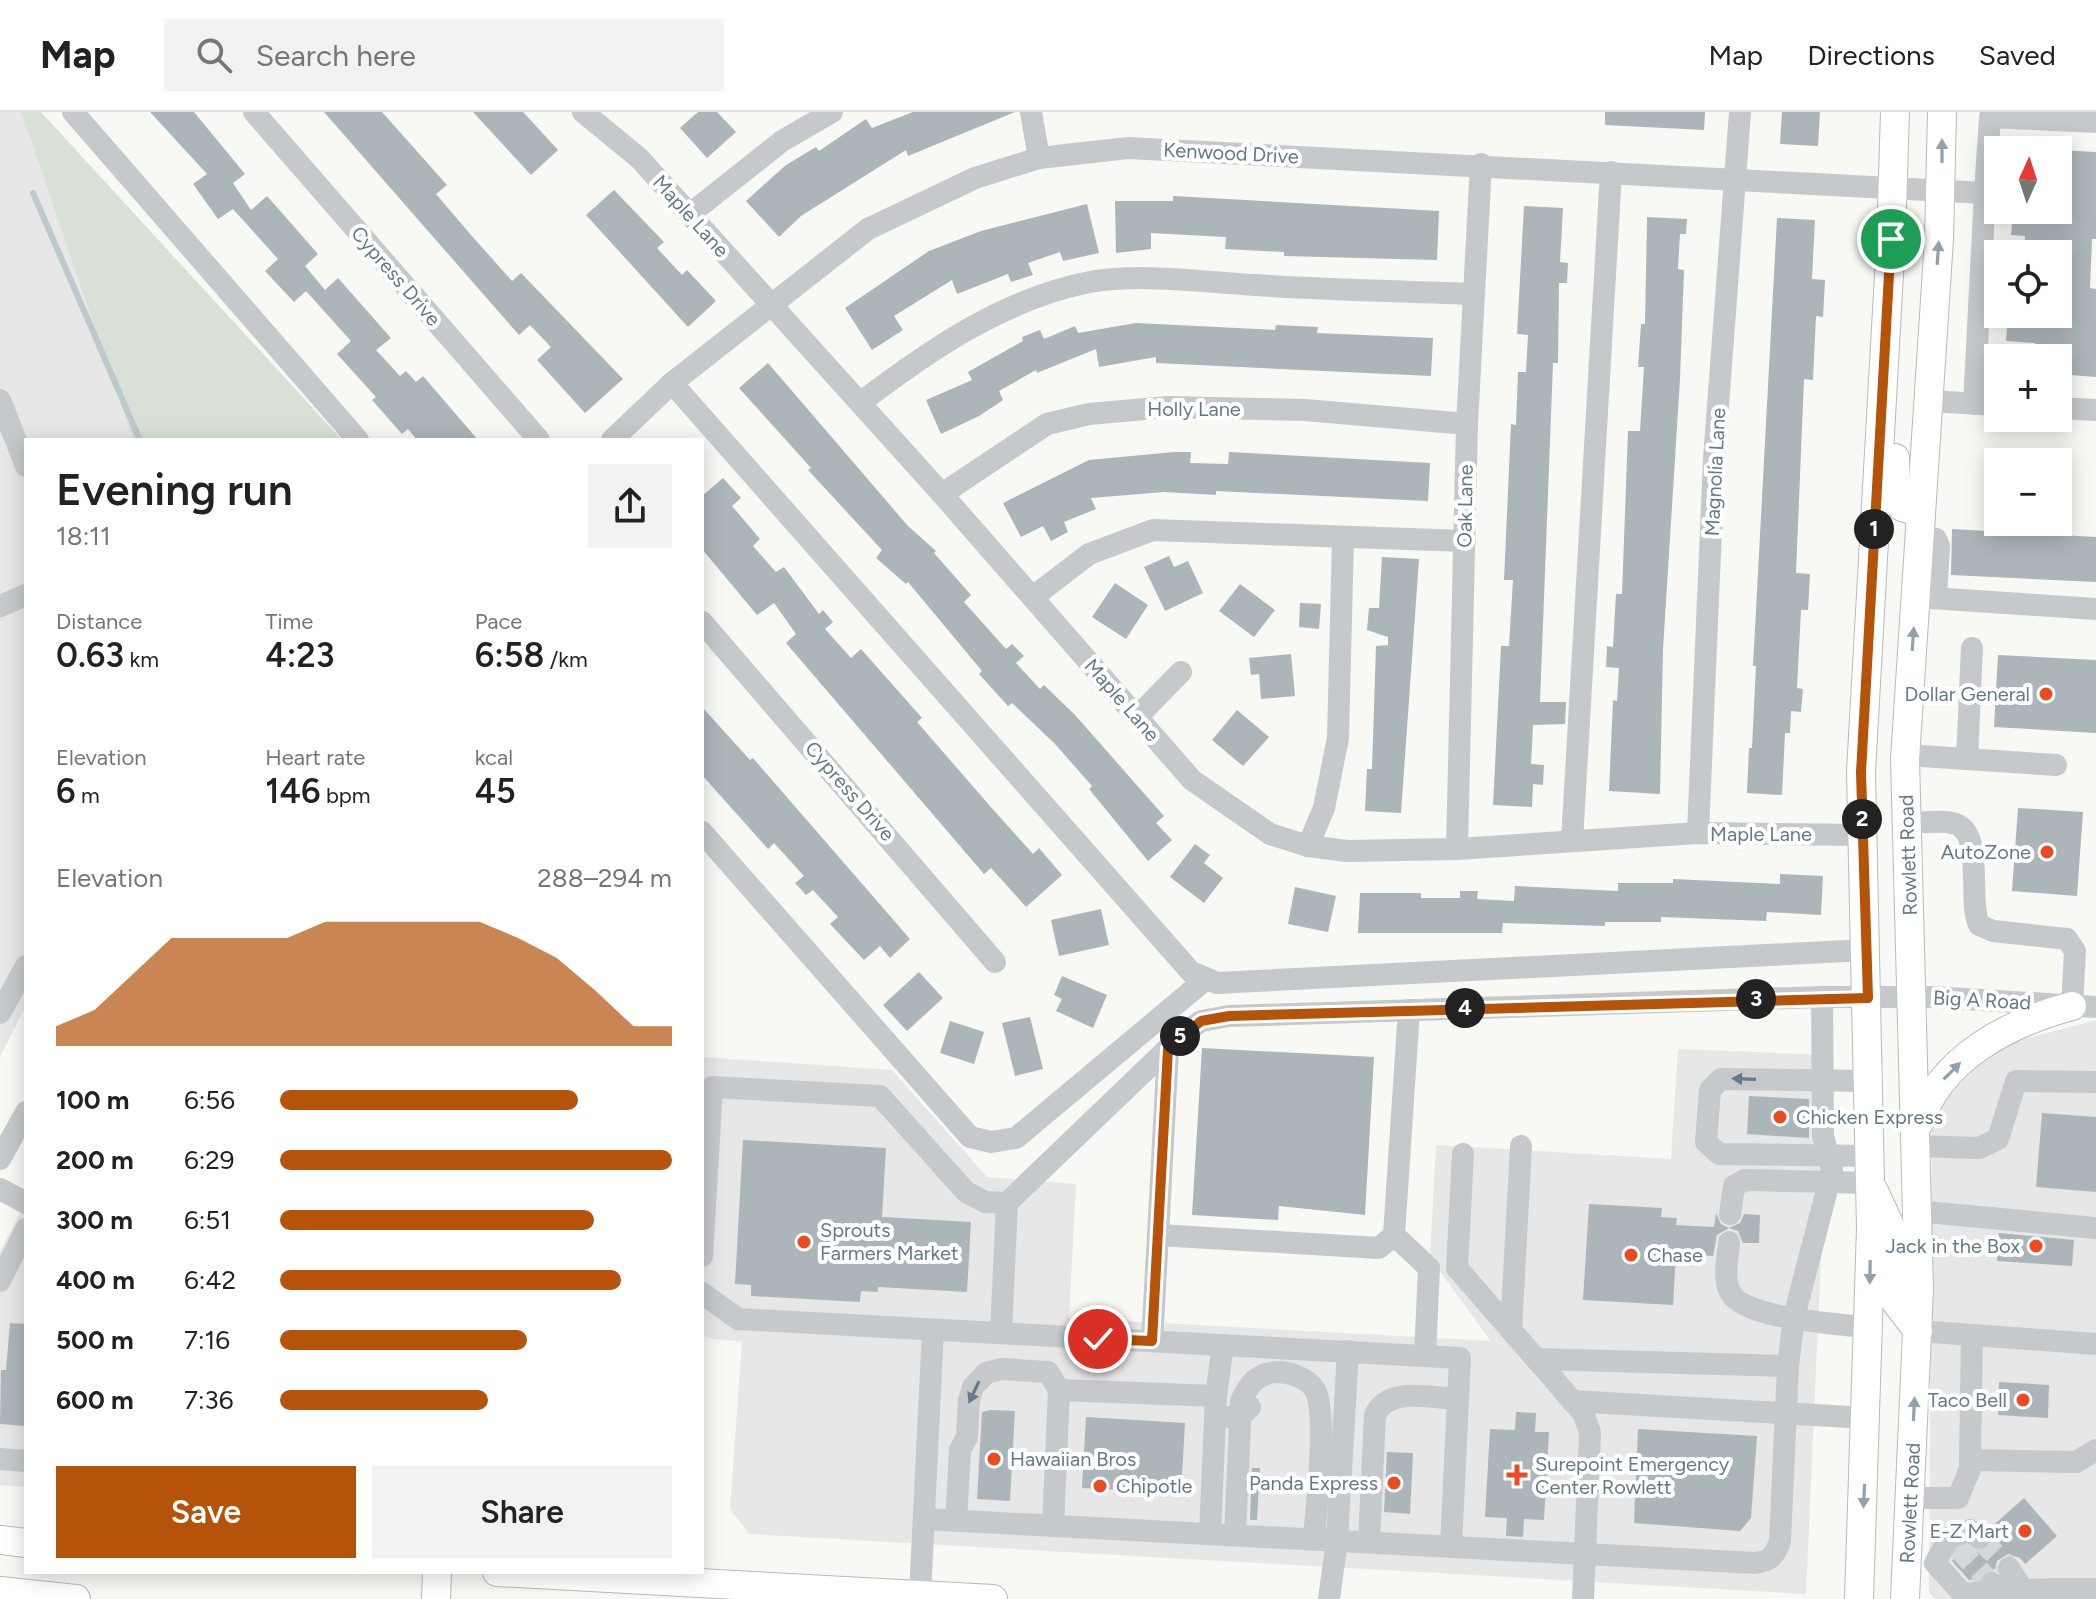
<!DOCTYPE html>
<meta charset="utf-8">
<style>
body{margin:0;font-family:Figtree,sans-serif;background:#f2f2f2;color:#222;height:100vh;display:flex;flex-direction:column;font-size:30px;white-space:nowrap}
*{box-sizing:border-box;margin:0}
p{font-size:26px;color:#767676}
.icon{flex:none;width:44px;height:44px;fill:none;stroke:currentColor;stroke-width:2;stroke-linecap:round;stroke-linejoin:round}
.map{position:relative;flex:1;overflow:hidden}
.drawer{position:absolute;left:24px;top:326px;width:680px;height:1136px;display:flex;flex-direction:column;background:#fff;border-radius:0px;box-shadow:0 4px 20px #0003}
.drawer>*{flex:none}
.needle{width:52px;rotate:3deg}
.tools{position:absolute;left:1984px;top:24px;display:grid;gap:16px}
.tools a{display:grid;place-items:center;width:88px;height:88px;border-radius:0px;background:#fff;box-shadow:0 4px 20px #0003;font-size:40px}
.pin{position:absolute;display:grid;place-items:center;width:68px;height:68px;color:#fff;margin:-34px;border:4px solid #fff;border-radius:50%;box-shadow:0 2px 8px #0007}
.km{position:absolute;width:40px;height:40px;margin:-20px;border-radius:50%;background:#222;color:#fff;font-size:22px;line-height:40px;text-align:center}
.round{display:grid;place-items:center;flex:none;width:84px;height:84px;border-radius:0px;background:#f2f2f2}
.head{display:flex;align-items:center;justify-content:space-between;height:136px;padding:0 32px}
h1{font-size:44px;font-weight:600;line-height:60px}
.metrics{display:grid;grid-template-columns:repeat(3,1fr);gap:12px;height:136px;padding:8px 32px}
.metrics div{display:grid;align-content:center}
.metrics b{font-size:34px;font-weight:600}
.metrics small{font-size:22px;font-weight:400}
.metrics p{font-size:22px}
.chart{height:224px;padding:16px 32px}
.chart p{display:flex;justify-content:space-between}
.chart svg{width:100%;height:144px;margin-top:8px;fill:#b45309;opacity:.7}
.primary-button{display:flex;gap:16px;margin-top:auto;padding:16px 32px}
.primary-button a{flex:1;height:92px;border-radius:0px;background:#b45309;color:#fff;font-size:32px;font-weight:600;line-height:92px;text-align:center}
.primary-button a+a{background:#f2f2f2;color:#222}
ul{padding:0 32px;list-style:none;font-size:26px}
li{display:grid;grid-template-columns:128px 96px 1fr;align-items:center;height:60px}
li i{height:20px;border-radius:10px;background:#b45309}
header{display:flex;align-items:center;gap:48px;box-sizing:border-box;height:112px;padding:0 40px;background:#fff;border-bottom:2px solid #e0e0e0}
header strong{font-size:38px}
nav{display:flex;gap:44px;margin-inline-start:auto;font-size:28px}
.search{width:560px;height:72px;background:#f2f2f2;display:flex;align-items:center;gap:20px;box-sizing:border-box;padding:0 28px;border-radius:0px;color:#767676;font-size:30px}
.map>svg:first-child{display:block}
.built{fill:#e6e7e6}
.green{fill:#d9e0d6}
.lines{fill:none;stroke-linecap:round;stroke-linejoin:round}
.stream{stroke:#bcc9cd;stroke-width:6}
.building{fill:#acb5ba}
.minor-tunnel{stroke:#d3d8da;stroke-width:22;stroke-dasharray:22 11;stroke-linecap:butt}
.major-casing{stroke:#b6bbbe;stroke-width:30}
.minor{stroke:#c5c9cc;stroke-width:22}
.major{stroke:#fff;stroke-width:28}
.oneway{fill:#93a1ab}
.oneway2{fill:#657987}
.route-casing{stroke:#fff;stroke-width:16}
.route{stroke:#b45309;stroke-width:10}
.poi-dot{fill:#ec4a21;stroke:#fff;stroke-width:3}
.labels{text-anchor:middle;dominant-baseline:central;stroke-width:8;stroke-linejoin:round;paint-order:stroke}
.street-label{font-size:20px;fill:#657987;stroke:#fff}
.poi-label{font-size:20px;fill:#657987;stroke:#fff;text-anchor:end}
</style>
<header>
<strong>Map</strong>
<div class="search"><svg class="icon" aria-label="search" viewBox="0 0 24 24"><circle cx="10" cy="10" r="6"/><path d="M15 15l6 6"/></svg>Search here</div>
<nav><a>Map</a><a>Directions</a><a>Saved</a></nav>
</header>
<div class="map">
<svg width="2096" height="1487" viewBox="0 0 2096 1487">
<rect width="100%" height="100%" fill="#f8f8f5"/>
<!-- built -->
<g class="built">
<path d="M0,0H21L133,328H26V893L0,945Z"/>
<path d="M2096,908V1487H1935L1929,1481L1932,1001L1994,935Z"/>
<path d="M1678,937L1830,943L1806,1482L749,1422L730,1397L742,1230L708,1226L702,1222L703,945L892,958L987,1065L1076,1072L1069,1206L1491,1229L1430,1146L1436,1033L1671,1047Z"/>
<path d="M26,1090V1375L0,1373V1139Z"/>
</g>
<!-- green -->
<path class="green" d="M21,0H41L342,328H133Z"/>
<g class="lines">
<!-- stream -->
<path class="stream" d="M33,81L140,328"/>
</g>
<!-- building -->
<g class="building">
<path d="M150,0H194L245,62L233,71L251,98L267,84L318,142L305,154L325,178L338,166L391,226L376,238L400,264L406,259L416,270L423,264L478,328H417L408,317L402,322L372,288L376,285L337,242L351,229L306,179L294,190L265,159L278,147L233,97L218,107L193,72L207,62Z"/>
<path d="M324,0H382L447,73L436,82L471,123L512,169L521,161L623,267L585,301L537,248L551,235L530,213L519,223Z"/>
<path d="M473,0H523L558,38L531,63Z"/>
<path d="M698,0H717L736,20L707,46L680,16Z"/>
<path d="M913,0H1015L908,44L906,38L801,104L779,125L746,89L786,53L816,35L819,39L866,7L872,16Z"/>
<path d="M1605,0H1705L1704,18L1605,13Z"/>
<path d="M1782,0H1820L1818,34L1780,32Z"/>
<path d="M2058,38L2096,40V127H2092L2090,176L2096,177V265L2058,262V246H2034L2035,231L2006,229L2008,202H2058V142H2024L2025,124L2011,123L2013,98H2058Z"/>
<path d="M614,78L664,130L657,136L682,163L687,158L716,189L688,215L586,103Z"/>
<path d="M1173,84L1439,99L1437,148L1284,144V140L1225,137L1226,125L1151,121V137L1116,141L1115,89H1173Z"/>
<path d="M1087,92L1099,141L1063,149L1060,140L1028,151L1033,163L1011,170L1008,162L957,182L952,168L894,204L903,218L872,238L845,196L929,139L981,119Z"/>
<path d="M1524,94L1563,96L1560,150L1568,151L1567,171H1559L1558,251H1553L1540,590H1566L1565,612L1533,613L1531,652L1544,653L1543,673L1533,672L1532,695L1493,693L1501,534H1509L1513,468H1504L1511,312L1516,313L1518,260H1526L1528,223L1517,222Z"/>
<path d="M1647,105L1687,107L1686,122H1680L1678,157L1684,158L1680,267L1663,537L1660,682L1609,679L1613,588L1617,589L1619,556L1606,555L1607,534L1613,535L1616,482H1622L1628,319H1640L1644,255H1638L1641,212H1645Z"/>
<path d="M1777,106L1815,108L1812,167L1825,168L1823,205L1816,204L1813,268L1804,267L1796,461L1810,462L1808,498H1801L1797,576L1803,577L1801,600L1791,599L1790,621H1785L1782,683L1747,681L1749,636H1752L1756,554H1753Z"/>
<path d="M1136,211L1275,218L1276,213L1318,215L1317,221L1433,226L1431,264L1156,251V245L1099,255L1096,237L1037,261L1036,258L999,279L1003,288L979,304L941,322L926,288L972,268L968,260L1023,229L1022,225L1040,218L1044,227L1075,214L1078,221Z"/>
<path d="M768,251L908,414L936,439L934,441L971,483L964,490L1006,537L1012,532L1024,544L1016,551L1040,577L1044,573L1075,603L1164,704L1156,711L1172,728L1148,749L1089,677L1092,674L1055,632L1012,591L1008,594L979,562L982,559L908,470L906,472L876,446L882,438L808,358L811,356L739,276Z"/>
<path d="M1174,340H1191L1190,351L1228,352L1229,340L1430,351L1428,389L1216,379V383L1164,380L1091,386L1096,397L1064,410L1068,420L1051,429L1043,414L1021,425L1003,391L1089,348Z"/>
<path d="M723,366L741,386L732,394L760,427L753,434L776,460L784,455L819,502L823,498L833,510L825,517L851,546L861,537L922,606L917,610L990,694L1033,742L1039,736L1062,763L1026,795L991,756L984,762L786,531L796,522L774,491L757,503L702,437V384Z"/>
<path d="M1952,417L2096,425V470L1951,463Z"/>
<path d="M1169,444L1174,455L1188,449L1203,481L1165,499L1144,455Z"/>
<path d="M1382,445L1419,447L1401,701L1365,699L1367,657H1372L1376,534L1388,533V525L1367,518L1369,496H1379Z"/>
<path d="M1115,471L1148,493L1126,527L1092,505Z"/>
<path d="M1240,472L1275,498L1254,525L1219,499Z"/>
<path d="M1300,491L1321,492L1319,517L1299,515Z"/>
<path d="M1291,542L1295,584L1261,587L1259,562L1251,563L1249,546Z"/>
<path d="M1998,543L2096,548V621L1994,615Z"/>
<path d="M702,595L750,648L753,646L910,827L890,846L880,834L864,848L830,812L838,805L813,778L806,783L795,771L804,764L774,731L768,737L702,663Z"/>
<path d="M1237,598L1269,625L1243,654L1212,628Z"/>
<path d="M2018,696L2083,700L2077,784L2012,779Z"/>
<path d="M1195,732L1210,743L1204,751L1223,766L1204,791L1170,765Z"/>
<path d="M1780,762L1823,764L1821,803L1767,800L1766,809L1661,805V810H1605V814L1503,811L1502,821H1358L1360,781H1421V786H1460V779H1478L1477,787L1514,789L1515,774L1618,779V771H1673V767L1780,772Z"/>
<path d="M1295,775L1336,784L1328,820L1288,812Z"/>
<path d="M1101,797L1109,833L1059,844L1051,808Z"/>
<path d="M919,860L943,886L907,919L883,893Z"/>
<path d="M1062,864L1107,883L1093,916L1056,899L1062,887L1054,883Z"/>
<path d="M1030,905L1043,957L1015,964L1002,911Z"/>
<path d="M950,909L984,920L974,952L940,941Z"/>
<path d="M1202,936L1374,945L1365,1103L1279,1094L1278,1108L1192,1103Z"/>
<path d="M1749,984L1809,987V1026L1747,1022Z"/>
<path d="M2042,1001L2096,1005V1080L2036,1075Z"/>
<path d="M743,1028L886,1036L882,1105L971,1110L967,1180L878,1175V1180L861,1179L860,1190L751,1184V1173L735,1172Z"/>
<path d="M1589,1092L1662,1096L1661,1105L1677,1106L1676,1113L1714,1115L1716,1101L1721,1112L1729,1116L1740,1111L1744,1102L1760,1103L1759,1131H1743L1738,1119L1729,1116L1717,1123L1713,1144L1676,1142L1673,1193L1583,1188Z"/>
<path d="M1999,1121L2074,1128L2072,1154L1997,1149Z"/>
<path d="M10,1211L26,1212V1314L0,1312L1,1258H6Z"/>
<path d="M1999,1270L2049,1273L2048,1306L1998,1303Z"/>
<path d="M991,1298L1015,1299L1010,1389L977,1387L982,1300Z"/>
<path d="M1516,1300L1536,1301L1535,1320H1549L1544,1408L1524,1407L1523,1425L1506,1424L1507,1406L1485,1405L1490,1317L1515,1318Z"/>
<path d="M1086,1305L1185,1311L1181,1381L1082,1376Z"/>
<path d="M1638,1317L1757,1324L1751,1406L1740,1419L1634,1411Z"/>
<path d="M1387,1340L1413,1341L1410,1402L1384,1400Z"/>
<path d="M1252,1356H1260L1257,1408H1250Z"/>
<path d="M2024,1386L2057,1424L2025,1452L2020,1446L2008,1442L1997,1449L1995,1457L1987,1458L1979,1467L1969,1468L1952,1449L1959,1437L1968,1435L1977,1440L1989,1436L1993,1428L1989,1417Z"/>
</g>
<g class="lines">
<!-- minor-tunnel -->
<g class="minor-tunnel">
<path d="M1979,1426L2009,1456"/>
<path d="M1956,1434L1991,1471"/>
</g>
<defs>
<g id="major">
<path d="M1895,346L1896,382L1902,395L1921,401"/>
<path d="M1918,1013C1940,946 2008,911 2072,894"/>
<path d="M1874,1079L1892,1118L1895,1189L1918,1219"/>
<path d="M0,1428L26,1431"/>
<path d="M497,1460L993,1487"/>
<path d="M0,1479L76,1487"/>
<path d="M436,1487L437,1460"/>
<path d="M1859,1487L1871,1116L1861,660L1891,127L1895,0"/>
<path d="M1905,1487L1919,1176L1905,647L1939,127L1942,0"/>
</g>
</defs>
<!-- major casing -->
<use href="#major" class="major-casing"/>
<!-- minor -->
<g class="minor">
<path d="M73,0L358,328"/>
<path d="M254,0L539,328"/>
<path d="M583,0L639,46L942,382L1192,668L1270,722L1308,734L1347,739L1457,737L1698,721L1863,723"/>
<path d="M1031,0L1039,46"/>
<path d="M690,102L782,29L832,0"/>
<path d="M672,271L1191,860L1217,871L1866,838"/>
<path d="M0,288L26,354"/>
<path d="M1928,289L1998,293"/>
<path d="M860,291C928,239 1005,186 1090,170C1143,161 1202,170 1255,173C1328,178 1401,179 1474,182"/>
<path d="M1974,292L1985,81"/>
<path d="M2058,296L2096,298"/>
<path d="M612,328L672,271L868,117L975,66L1039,46L1128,36L1985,81L1990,5L2096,10"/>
<path d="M942,382L1047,312L1089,302L1168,295L1305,298L1467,312"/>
<path d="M1920,423L1936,427L1939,434L1936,486"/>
<path d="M1033,485L1089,442L1153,418L1465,429"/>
<path d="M1916,485L2096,497"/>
<path d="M0,494L26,483"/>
<path d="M702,510L995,850"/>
<path d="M1137,605L1181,560"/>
<path d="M1906,643L2056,653"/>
<path d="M1967,647L1972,536"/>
<path d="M1907,711C1921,711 1938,708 1952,711C1986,717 1967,788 1979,813L1993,819L2067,827L2075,839L2072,894"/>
<path d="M702,720L970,1025L991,1030L1016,1026L1206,867"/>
<path d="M1698,721L1714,347L1740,0"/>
<path d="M1572,729L1611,60"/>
<path d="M1308,734L1324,696L1338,626L1343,425"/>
<path d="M1457,737L1467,312L1481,52"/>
<path d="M0,901L26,854"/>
<path d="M1168,937L1158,1123L1379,1136L1394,1123L1409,898"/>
<path d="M1869,969L1721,967L1710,978L1706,1030L1719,1042L1870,1044"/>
<path d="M1914,1034L1979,1036L1998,1027L2016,969L2096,970"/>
<path d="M1463,1042L1457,1156L1583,1301L1590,1320L1583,1487"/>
<path d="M0,1047L26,1000"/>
<path d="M0,1077L26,1091"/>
<path d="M1007,1091L1181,924L1201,909L1229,904L1822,885"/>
<path d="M1916,1099L2096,1116"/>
<path d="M1730,1102L1734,1074L1745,1068L1870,1071"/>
<path d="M1394,1123L1429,1156L1425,1243"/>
<path d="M1729,1130C1728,1145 1723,1166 1730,1180C1745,1208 1839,1211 1869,1216"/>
<path d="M702,1144L712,975L880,984L966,1080L985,1090L1007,1091L1001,1221"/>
<path d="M0,1169L26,1117"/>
<path d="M702,1181L738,1207L1460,1246L1451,1434"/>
<path d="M1511,1218L1521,1034"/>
<path d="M1918,1219L2096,1232"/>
<path d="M1152,1229L1158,1123"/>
<path d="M1536,1247L1788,1254"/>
<path d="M1572,1289L1867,1306"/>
<path d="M1216,1305H1240L1250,1295"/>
<path d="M0,1347L26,1349"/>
<path d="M1970,1348L1972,1223"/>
<path d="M1910,1386H1958L1970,1357V1348L2076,1350L2096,1338"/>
<path d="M924,1407L1755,1451C1770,1449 1775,1444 1780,1429L1788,1254L1794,1205L1832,1058L1823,1024L1822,885H1932L2096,895"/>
<path d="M956,1409L960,1338L967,1325L969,1288L973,1275L986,1261L1002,1257L1048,1260L1059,1278"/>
<path d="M1053,1414L1059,1278L1216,1284"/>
<path d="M1210,1422L1216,1284L1223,1233"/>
<path d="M1235,1423L1241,1289C1249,1272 1257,1261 1277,1260C1290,1260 1308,1266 1315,1278C1328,1301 1316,1397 1314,1427"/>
<path d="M1979,1426L1970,1418L1949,1426L1935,1451L1963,1482L2001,1479"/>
<path d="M1369,1430L1375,1303C1388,1274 1430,1286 1458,1287"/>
<path d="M2009,1456L2023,1478"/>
<path d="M1992,1471L2001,1479L2055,1477"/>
<path d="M920,1483L933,1218"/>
<path d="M1329,1487L1337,1428L1348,1239"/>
<path d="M2055,1487V1477H2096"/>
</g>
<!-- major -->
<use href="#major" class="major"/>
</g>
<!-- one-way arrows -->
<defs><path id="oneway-solid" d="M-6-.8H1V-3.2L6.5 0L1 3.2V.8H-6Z" transform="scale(2)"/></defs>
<g class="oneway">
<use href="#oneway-solid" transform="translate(1942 39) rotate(-90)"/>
<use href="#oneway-solid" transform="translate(1938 141) rotate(-86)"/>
<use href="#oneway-solid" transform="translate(1913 527) rotate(-86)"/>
<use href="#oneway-solid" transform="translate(1952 959) rotate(-45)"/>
<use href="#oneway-solid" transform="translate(1870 1160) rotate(91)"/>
<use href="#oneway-solid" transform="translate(1914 1297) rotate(-87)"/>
<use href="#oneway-solid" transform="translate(1864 1384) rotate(93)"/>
</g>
<g class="oneway2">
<use href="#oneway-solid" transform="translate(1744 967) rotate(-178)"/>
<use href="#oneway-solid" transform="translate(974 1280) rotate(115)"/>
</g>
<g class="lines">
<defs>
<path id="route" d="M1098,1227L1152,1229L1168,937L1201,909L1229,904L1868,886L1861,660L1891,127"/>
</defs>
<!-- route casing -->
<use href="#route" class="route-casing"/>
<!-- route -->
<use href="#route" class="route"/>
</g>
<!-- markers -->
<g class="poi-dot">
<circle cx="2046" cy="582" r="8"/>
<circle cx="2047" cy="740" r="8"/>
<circle cx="1780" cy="1005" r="8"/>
<circle cx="804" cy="1130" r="8"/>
<circle cx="2036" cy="1134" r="8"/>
<circle cx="1631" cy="1143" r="8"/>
<circle cx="2023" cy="1288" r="8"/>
<circle cx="994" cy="1347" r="8"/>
<path d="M1513 1351h8v8h8v8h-8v8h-8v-8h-8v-8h8z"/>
<circle cx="1394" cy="1371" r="8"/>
<circle cx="1100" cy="1374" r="8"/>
<circle cx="2025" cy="1419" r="8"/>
</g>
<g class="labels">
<!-- street labels -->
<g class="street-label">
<text transform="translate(1231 41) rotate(3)">Kenwood Drive</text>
<text transform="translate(691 104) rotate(48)">Maple Lane</text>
<text transform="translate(396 164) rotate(49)">Cypress Drive</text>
<text x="1194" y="297">Holly Lane</text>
<text transform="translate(1715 360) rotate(-87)">Magnolia Lane</text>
<text transform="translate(1465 394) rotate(-89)">Oak Lane</text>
<text transform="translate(1122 588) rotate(49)">Maple Lane</text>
<text transform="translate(850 679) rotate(49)">Cypress Drive</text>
<text x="1761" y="722">Maple Lane</text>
<text transform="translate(1908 743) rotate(-92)">Rowlett Road</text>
<text transform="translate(1982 888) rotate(3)">Big A Road</text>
<text transform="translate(1910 1391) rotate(-87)">Rowlett Road</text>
</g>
<!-- poi labels -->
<g class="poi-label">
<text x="2030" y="582">Dollar General</text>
<text x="2031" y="740">AutoZone</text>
<text x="1796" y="1005" text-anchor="start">Chicken Express</text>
<text x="820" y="1118" text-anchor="start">Sprouts<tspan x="820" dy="23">Farmers Market</tspan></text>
<text x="2020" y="1134">Jack in the Box</text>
<text x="1647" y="1143" text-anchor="start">Chase</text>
<text x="2007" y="1288">Taco Bell</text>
<text x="1010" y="1347" text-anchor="start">Hawaiian Bros</text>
<text x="1535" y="1352" text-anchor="start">Surepoint Emergency<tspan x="1535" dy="23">Center Rowlett</tspan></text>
<text x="1378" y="1371">Panda Express</text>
<text x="1116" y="1374" text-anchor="start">Chipotle</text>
<text x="2009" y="1419">E-Z Mart</text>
</g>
</g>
</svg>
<div class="tools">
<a><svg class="needle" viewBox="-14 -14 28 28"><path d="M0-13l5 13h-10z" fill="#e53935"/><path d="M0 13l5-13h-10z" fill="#767676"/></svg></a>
<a><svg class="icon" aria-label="locate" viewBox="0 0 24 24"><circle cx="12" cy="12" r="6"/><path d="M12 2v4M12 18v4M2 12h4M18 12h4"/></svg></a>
<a>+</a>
<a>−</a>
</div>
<div class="pin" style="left:1891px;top:127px;background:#1e9e55"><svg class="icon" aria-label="arrive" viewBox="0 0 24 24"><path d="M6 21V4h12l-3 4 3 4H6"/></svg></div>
<div class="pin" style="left:1098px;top:1227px;background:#d93025"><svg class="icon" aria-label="check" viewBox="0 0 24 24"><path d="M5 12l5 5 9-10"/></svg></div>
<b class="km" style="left:1874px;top:417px">1</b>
<b class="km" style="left:1862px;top:707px">2</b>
<b class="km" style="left:1756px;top:887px">3</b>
<b class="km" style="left:1465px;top:896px">4</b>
<b class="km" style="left:1180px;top:924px">5</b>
<section class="drawer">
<div class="head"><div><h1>Evening run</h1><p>18:11</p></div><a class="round"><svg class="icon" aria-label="share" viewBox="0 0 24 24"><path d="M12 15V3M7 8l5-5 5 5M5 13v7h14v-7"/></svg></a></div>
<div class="metrics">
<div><p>Distance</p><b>0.63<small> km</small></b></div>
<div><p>Time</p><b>4:23</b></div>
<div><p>Pace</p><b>6:58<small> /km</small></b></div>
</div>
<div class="metrics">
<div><p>Elevation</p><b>6<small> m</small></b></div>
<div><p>Heart rate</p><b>146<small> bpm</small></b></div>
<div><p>kcal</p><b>45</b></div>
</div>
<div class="chart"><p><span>Elevation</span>288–294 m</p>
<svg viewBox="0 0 160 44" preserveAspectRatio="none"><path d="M0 44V38L10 33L20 22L30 11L40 11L50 11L60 11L70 6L80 6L90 6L100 6L110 6L120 11L130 17L140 27L150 38L160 38V44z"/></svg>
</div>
<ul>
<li><b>100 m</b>6:56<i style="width:76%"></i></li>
<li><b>200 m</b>6:29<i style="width:100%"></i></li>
<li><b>300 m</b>6:51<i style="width:80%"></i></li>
<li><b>400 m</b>6:42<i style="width:87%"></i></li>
<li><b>500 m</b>7:16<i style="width:63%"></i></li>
<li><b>600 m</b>7:36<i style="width:53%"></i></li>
</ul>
<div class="primary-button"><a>Save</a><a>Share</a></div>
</section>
</div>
